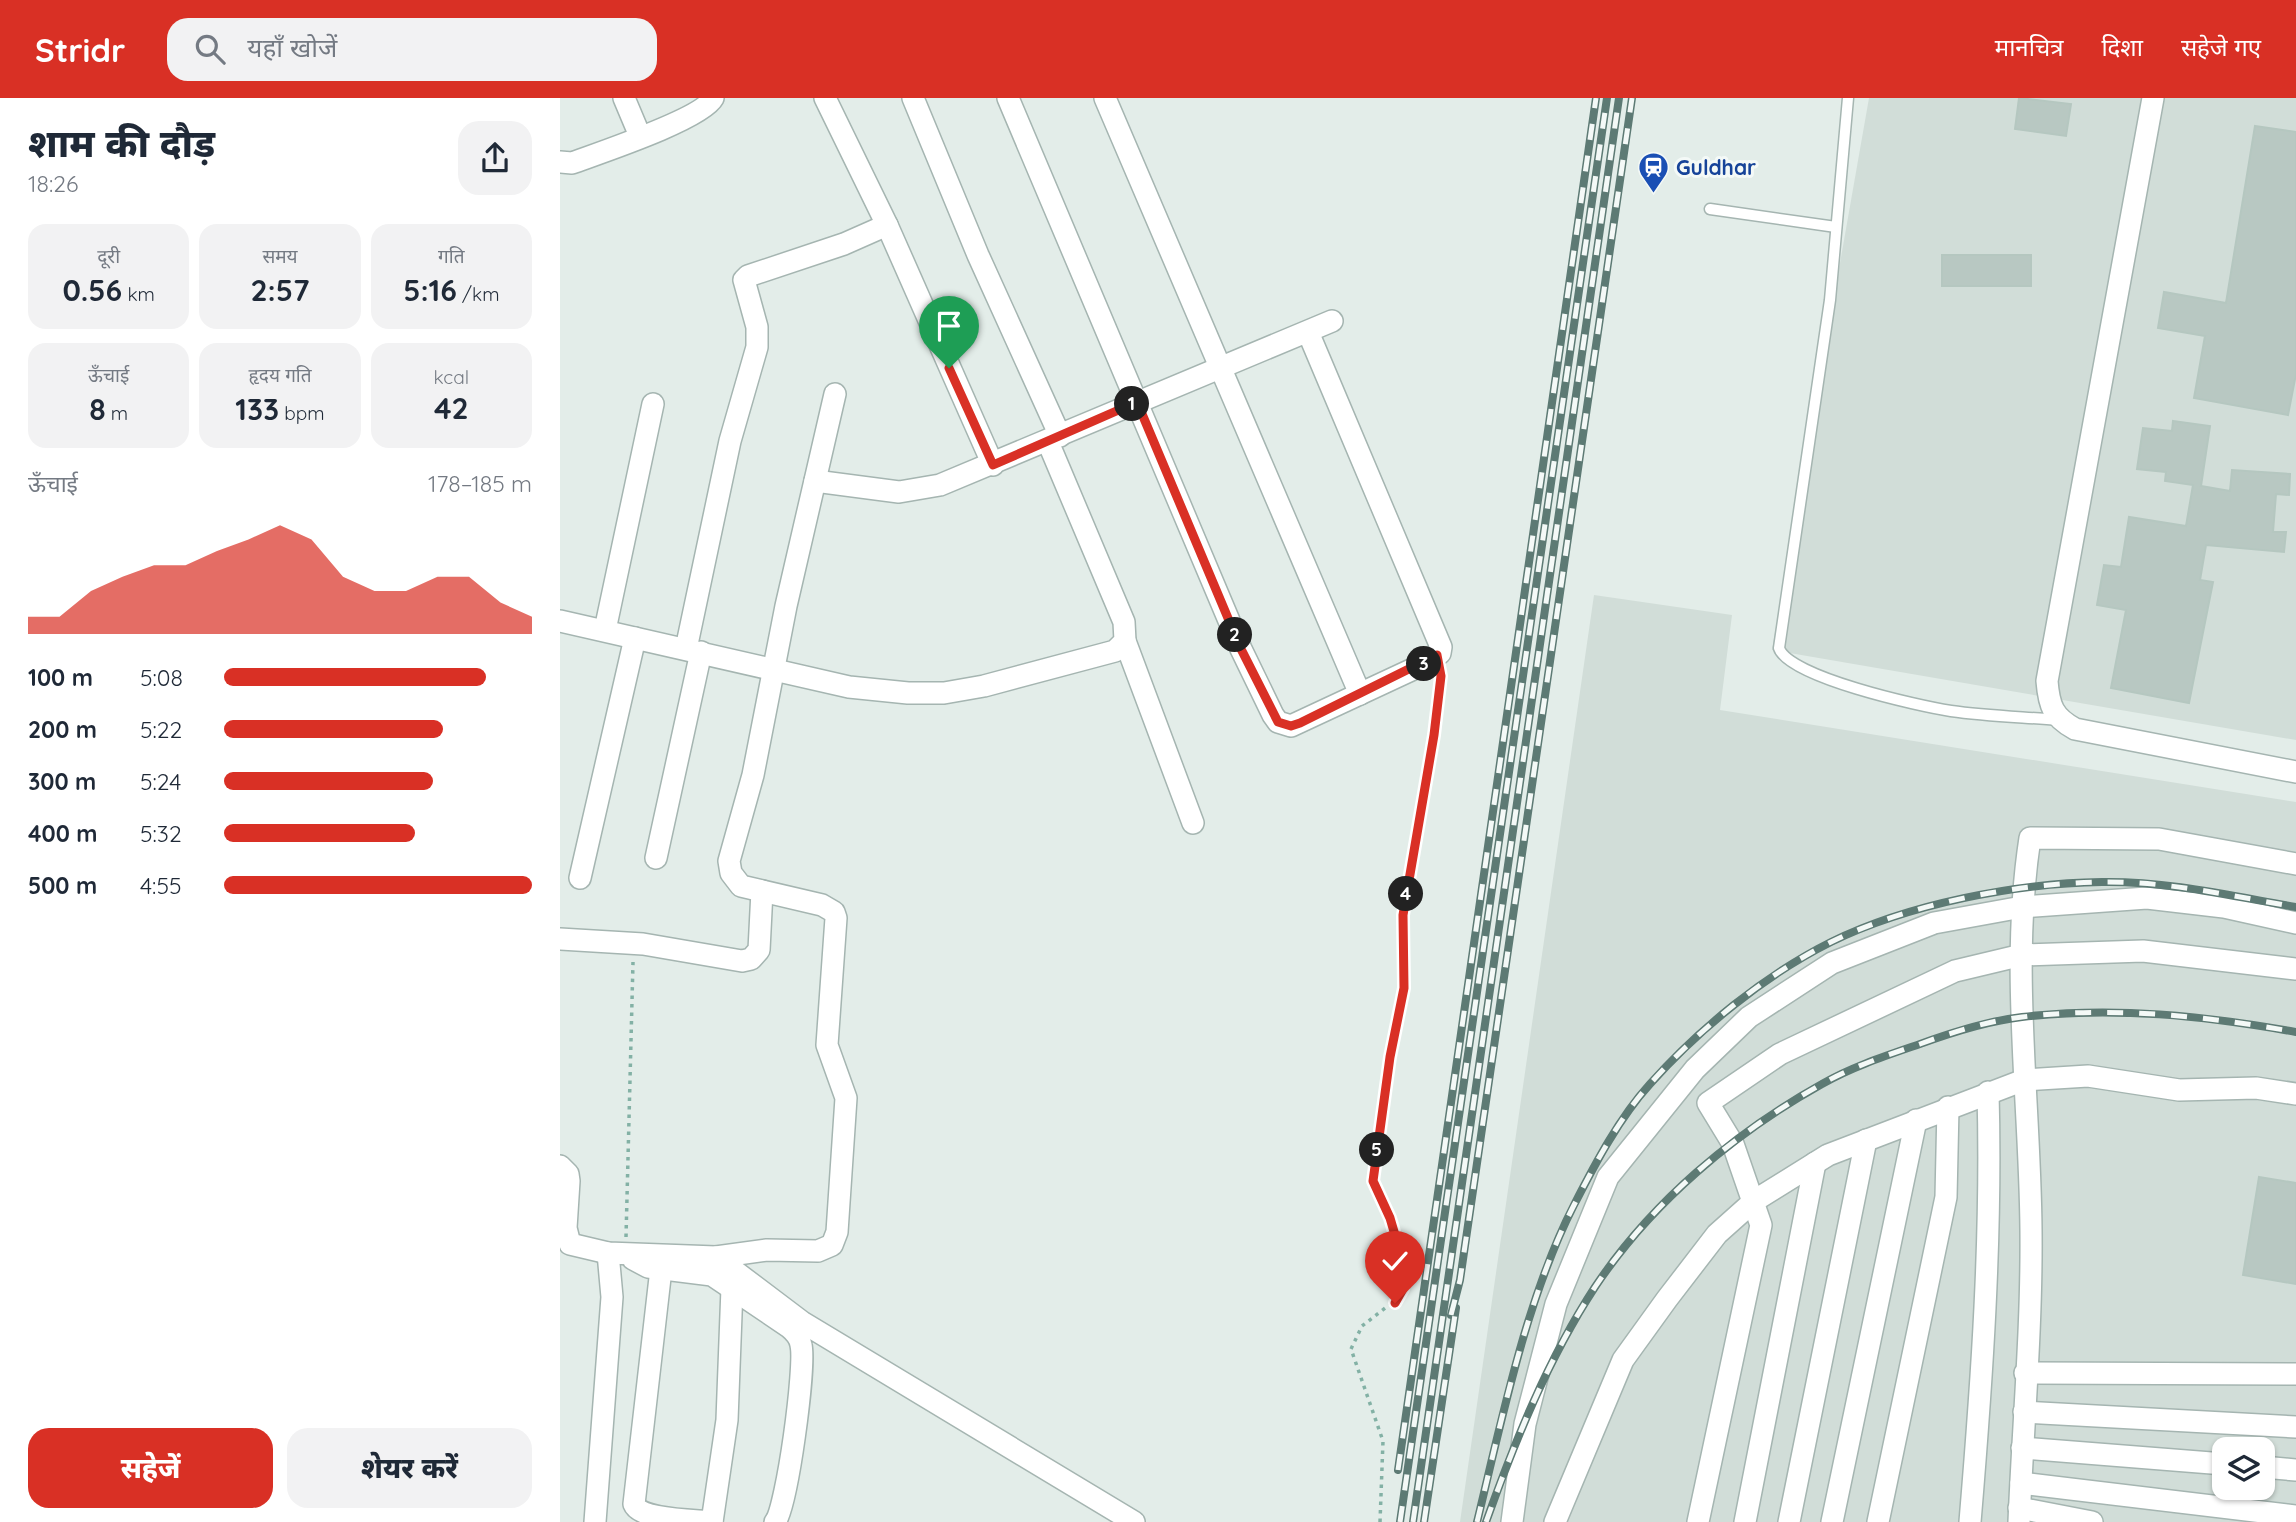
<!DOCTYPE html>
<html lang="hi">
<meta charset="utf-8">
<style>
body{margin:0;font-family:Quicksand,"Noto Sans Devanagari",sans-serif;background:#f2f2f3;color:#1f2937;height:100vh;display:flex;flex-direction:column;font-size:26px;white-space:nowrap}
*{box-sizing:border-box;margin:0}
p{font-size:23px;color:#747a83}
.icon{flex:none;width:38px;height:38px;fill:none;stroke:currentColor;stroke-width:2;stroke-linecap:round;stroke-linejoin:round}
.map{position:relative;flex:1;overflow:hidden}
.details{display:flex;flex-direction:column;background:#fff;width:560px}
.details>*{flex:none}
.controls{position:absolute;left:1652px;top:1339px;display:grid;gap:14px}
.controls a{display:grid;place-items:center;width:63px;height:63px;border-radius:14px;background:#fff;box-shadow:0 2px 5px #0004;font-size:35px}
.pin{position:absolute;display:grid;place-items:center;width:60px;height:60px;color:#fff;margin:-72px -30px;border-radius:50% 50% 50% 0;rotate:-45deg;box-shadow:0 0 7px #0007}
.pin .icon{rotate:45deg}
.km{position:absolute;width:35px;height:35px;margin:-18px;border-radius:50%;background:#222;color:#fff;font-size:19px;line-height:35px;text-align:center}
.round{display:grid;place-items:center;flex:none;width:74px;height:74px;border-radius:21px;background:#f2f2f3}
.headline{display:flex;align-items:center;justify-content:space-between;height:119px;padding:0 28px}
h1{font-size:38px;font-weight:800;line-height:52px}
.stats{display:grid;grid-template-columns:repeat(3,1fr);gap:10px;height:119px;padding:7px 28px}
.stats div{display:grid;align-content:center;border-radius:18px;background:#f2f2f3;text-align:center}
.stats b{font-size:30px;font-weight:800}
.stats small{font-size:19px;font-weight:400}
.stats p{font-size:19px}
.chart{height:196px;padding:14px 28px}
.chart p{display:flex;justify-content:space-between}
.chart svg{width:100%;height:126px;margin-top:7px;fill:#d93025;opacity:.7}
.button{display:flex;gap:14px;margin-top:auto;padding:14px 28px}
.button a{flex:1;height:80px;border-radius:21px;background:#d93025;color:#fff;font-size:28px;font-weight:800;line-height:80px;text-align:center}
.button a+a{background:#f2f2f3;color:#1f2937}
ul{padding:0 28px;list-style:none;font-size:23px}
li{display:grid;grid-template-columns:112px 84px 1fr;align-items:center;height:52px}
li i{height:18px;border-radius:9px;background:#d93025}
header{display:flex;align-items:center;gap:42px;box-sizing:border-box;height:98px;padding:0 35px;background:#d93025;color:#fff}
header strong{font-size:33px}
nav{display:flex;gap:38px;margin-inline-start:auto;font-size:24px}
.search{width:490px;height:63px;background:#f2f2f3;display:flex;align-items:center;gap:18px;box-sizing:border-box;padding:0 24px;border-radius:21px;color:#747a83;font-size:26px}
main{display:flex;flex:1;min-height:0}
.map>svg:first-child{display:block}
.built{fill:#d1ddd8;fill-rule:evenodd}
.building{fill:#b8c8c2;stroke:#b5c7c0;stroke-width:2}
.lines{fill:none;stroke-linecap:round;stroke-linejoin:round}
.service-casing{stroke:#a5b5b1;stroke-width:13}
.minor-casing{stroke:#a5b5b1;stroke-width:24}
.path{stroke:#83b1a5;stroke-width:3.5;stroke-dasharray:3.5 5;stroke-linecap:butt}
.service{stroke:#fff;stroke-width:10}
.minor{stroke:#fff;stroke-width:21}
.rail-casing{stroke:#5d7a74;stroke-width:8}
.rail{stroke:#f4f9f7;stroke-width:5;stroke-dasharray:16;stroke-linecap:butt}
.route-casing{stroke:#fff;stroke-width:14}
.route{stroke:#d93025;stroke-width:9}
.labels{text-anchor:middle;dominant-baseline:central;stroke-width:6;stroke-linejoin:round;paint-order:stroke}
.transit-label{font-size:21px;font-weight:bold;fill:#164399;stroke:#f4f9f7;text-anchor:start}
</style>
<header>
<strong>Stridr</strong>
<div class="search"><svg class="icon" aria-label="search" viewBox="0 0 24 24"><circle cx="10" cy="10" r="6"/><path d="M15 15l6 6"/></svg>यहाँ खोजें</div>
<nav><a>मानचित्र</a><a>दिशा</a><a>सहेजे गए</a></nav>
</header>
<main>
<section class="details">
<div class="headline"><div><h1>शाम की दौड़</h1><p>18:26</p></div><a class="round"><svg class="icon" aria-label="share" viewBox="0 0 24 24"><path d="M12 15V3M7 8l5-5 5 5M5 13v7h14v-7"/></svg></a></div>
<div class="stats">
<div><p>दूरी</p><b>0.56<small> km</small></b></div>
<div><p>समय</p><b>2:57</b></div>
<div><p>गति</p><b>5:16<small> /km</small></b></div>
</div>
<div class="stats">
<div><p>ऊँचाई</p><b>8<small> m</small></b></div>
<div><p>हृदय गति</p><b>133<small> bpm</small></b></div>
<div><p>kcal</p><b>42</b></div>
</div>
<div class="chart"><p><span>ऊँचाई</span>178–185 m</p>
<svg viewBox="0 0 160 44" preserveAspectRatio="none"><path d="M0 44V38L10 38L20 29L30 24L40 20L50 20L60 15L70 11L80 6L90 11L100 24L110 29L120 29L130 24L140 24L150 33L160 38V44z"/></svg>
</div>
<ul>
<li><b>100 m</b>5:08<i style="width:85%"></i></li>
<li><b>200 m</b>5:22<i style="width:71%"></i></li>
<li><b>300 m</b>5:24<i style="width:68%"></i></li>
<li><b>400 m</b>5:32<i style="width:62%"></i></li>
<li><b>500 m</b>4:55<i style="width:100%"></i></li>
</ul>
<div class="button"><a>सहेजें</a><a>शेयर करें</a></div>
</section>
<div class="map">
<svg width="1736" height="1424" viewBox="0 0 1736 1424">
<rect width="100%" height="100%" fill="#e3ede9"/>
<!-- built -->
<g class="built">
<path d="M1309,0H1736V642L1212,552Z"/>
<path d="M1034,497L1172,517L1160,612L1736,704V1424H900ZM1664,1351H1703V1390H1664Z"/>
</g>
<!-- building -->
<g class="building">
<path d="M1459,0L1511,6L1506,38L1455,31Z"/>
<path d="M1695,28L1736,34V276L1728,317L1634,300L1645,238L1598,230L1604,194L1666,205Z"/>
<rect x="1382" y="157" width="89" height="31"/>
<path d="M1613,323L1650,328L1641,388L1670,393L1672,372L1730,376L1729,397L1716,396L1713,434H1726L1724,454L1646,447L1640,482L1653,484L1629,605L1551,590L1566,512L1537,507L1544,467L1561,469L1569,419L1626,428L1633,387L1605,383L1606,374L1577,371L1583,330L1612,333Z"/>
<path d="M1699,1079L1736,1085V1186L1683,1177Z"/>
</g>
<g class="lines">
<defs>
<g id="service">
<path d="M1288,0L1270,202L1219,550C1228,579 1359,608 1391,613C1426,618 1462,619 1498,622"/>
<path d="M1150,111L1276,129"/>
</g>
<g id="minor">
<path d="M64,0L80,38"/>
<path d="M265,0L327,127L433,367"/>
<path d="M353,0L418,157L500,338"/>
<path d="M448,0L681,551L713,617L718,624L731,628L864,566L880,555L881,549L748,234"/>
<path d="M545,0L800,596"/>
<path d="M1593,0L1487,583C1489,608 1493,619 1515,631L1736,674"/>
<path d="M0,64L12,65C39,55 142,21 153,0"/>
<path d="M255,383L339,394L380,387L772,223"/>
<path d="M0,523L289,589L348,595H384L424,588L555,553L565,543L564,524L488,344"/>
<path d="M45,532L93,306"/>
<path d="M565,543L633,725"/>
<path d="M126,551L170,343L197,249V229L184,182L188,178L284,146L327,127"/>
<path d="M96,760L141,554"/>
<path d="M20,780L75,540"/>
<path d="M0,841L83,846L182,863L191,861L199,852L202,793"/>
<path d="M0,1068L8,1076L9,1083L6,1130L10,1146L48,1155L156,1159L242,1224L574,1424"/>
<path d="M156,1159L207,1152L258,1153L272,1147L277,1134L286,1000L267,947L276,820L274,814L262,807L181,788L171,775L169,763L193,677L226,508L275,296"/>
<path d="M73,1161L88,1169L152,1177L229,1229C235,1234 240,1239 241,1247C246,1268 227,1410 215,1424"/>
<path d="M101,1171L74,1406C80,1422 135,1422 152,1424"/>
<path d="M1465,1275L1736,1276"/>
<path d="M1464,1314L1736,1329"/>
<path d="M1462,1350L1664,1366"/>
<path d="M1703,1369L1736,1372"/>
<path d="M1461,1385L1736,1418"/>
<path d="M1459,1410L1532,1424"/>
<path d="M35,1424L52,1199L48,1155"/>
<path d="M152,1424L167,1322L172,1190"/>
<path d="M952,1424L965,1326L996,1206L1048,1079L1135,971L1189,919L1272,865L1374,825L1462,809L1587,800L1664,809L1736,825"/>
<path d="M995,1424L1063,1262L1107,1201L1157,1136L1194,1103L1268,1057L1464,982L1528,978L1619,992L1696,990L1736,996"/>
<path d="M1138,1424L1201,1127L1173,1046L1148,1005L1220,956L1395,873L1462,857L1583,853L1736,871"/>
<path d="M1185,1424L1255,1065"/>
<path d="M1229,1424L1306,1042"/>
<path d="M1272,1424L1356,1022"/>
<path d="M1318,1424L1386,1099L1388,1009"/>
<path d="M1410,1424C1422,1281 1432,1138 1428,994"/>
<path d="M1459,1424C1463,1327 1472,1229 1471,1132C1470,1001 1450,870 1470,740L1599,741L1736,766"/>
</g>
</defs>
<!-- service casing -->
<use href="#service" class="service-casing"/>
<!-- minor casing -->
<use href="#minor" class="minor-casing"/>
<!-- path -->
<g class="path">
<path d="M66,1139L73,864"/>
<path d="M820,1424L823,1343L791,1251L802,1228L842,1197L840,1154L830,1120L813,1083L830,959L844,890L843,816L874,637L881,577"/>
</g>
<!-- service -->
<use href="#service" class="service"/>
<!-- minor -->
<use href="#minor" class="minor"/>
<defs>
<g id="rail">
<path d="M891,1217L900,1182L1072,0"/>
<path d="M838,1372L1036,0"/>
<path d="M840,1424L1047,0"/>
<path d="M853,1424L1059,0"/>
<path d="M864,1424L896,1210"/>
<path d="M917,1424C942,1321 966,1201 1014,1107C1035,1066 1059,1020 1090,986C1139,931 1205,877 1271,844C1348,806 1457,785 1542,784C1607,783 1672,798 1736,809"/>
<path d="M926,1424C955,1343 988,1261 1035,1189C1091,1105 1174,1035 1262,986C1291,969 1328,957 1360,946C1393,934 1427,923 1462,919C1554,908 1645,918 1736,934"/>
</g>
</defs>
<!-- rail casing -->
<use href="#rail" class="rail-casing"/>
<!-- rail -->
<use href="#rail" class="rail"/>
</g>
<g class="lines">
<defs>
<path id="route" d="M389,270L433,367L577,304L681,551L718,624L731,628L740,625L877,557L881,578L874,637L843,817L844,890L830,959L813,1083L830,1120L840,1154L843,1191L835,1205"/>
</defs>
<!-- route casing -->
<use href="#route" class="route-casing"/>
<!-- route -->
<use href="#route" class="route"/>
</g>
<!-- icons -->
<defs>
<symbol id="station-pin" viewBox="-11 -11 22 30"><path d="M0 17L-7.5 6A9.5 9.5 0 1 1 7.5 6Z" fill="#1a4fb4" stroke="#f4f9f7"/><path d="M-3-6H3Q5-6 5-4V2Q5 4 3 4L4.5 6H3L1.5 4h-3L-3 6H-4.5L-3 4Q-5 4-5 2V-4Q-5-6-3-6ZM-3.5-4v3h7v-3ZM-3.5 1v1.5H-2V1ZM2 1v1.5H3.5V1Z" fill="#fff"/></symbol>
</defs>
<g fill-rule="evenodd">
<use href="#station-pin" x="1076" y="52" width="35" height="47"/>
</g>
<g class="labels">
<!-- transit labels -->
<g class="transit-label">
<text x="1116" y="69">Guldhar</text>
</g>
</g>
</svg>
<div class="controls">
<a><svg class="icon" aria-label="layers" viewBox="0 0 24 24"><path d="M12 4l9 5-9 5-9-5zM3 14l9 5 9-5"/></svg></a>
</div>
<div class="pin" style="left:389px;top:270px;background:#1e9e55"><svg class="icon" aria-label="arrive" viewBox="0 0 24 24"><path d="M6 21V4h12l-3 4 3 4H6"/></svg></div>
<div class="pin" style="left:835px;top:1205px;background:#d93025"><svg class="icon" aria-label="check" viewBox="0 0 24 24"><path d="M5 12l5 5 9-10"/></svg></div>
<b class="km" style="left:572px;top:306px">1</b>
<b class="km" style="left:675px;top:537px">2</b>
<b class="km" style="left:864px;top:566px">3</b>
<b class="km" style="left:846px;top:796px">4</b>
<b class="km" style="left:817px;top:1052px">5</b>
</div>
</main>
